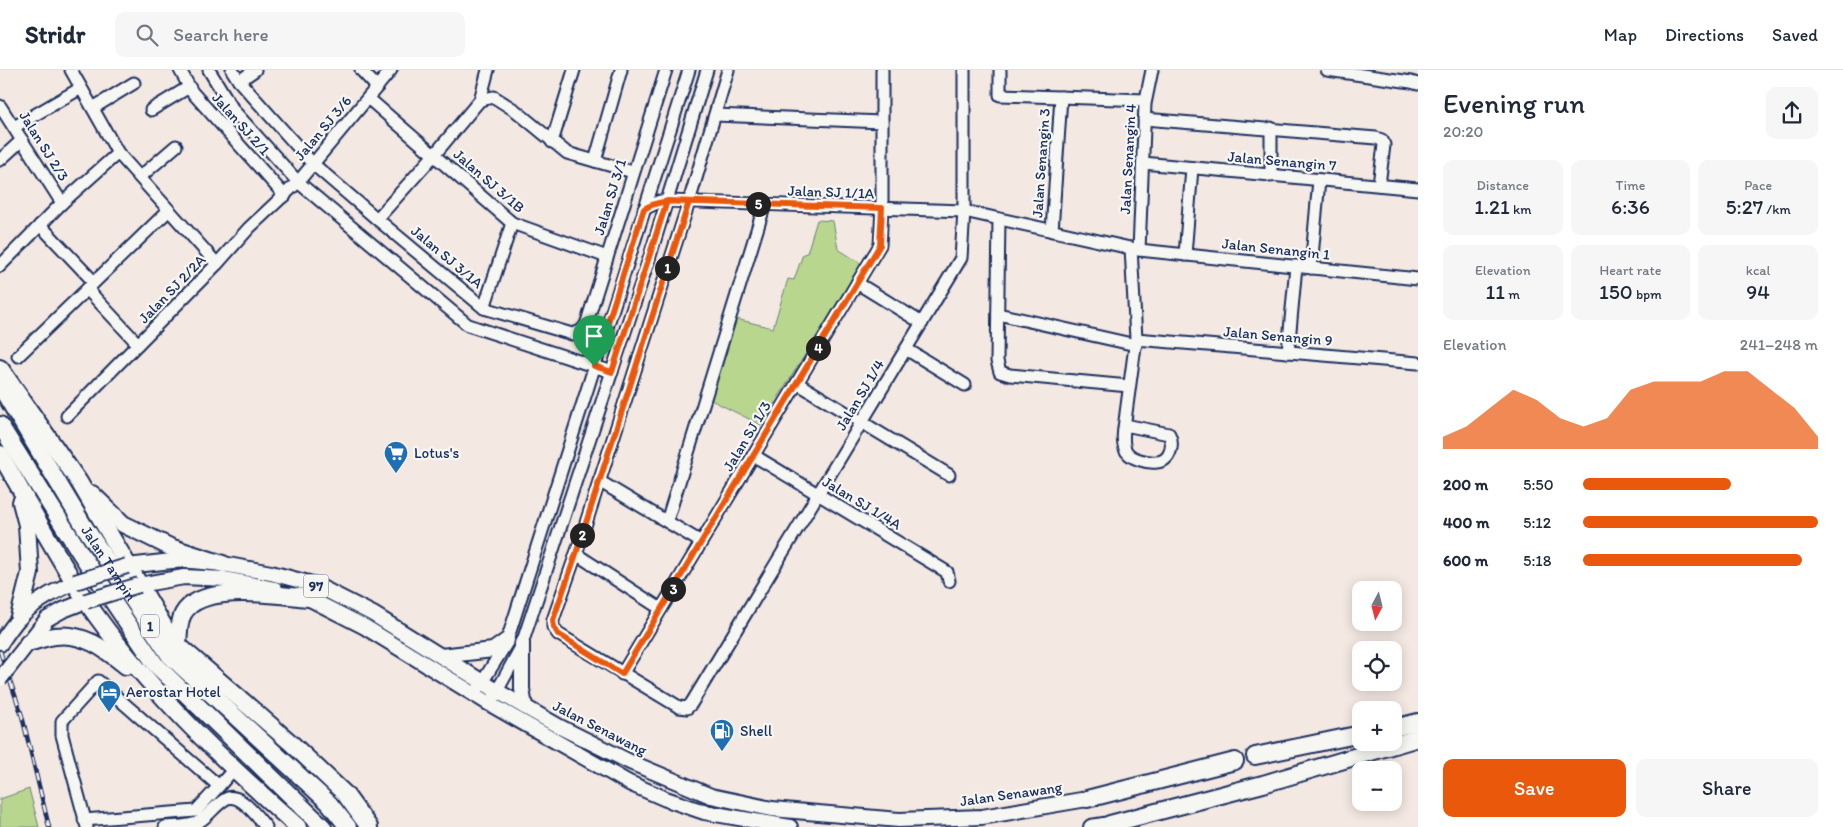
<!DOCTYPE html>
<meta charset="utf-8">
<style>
body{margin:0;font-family:Itim,sans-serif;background:#f6f6f7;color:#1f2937;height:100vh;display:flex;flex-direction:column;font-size:19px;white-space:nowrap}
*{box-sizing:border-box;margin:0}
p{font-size:16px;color:#747a83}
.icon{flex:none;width:28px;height:28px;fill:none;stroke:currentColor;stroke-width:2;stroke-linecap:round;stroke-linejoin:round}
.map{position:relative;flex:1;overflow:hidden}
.drawer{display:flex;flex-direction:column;background:#fff;width:425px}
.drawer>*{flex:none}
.needle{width:32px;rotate:187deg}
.fabs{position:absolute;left:1352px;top:511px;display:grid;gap:10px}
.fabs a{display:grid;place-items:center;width:50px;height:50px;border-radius:10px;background:#fff;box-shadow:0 2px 12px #0003;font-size:25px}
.pin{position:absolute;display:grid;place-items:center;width:42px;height:42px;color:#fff;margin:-51px -21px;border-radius:50% 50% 50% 0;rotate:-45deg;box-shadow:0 0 5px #0007}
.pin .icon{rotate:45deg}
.km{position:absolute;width:25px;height:25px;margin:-12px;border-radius:50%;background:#222;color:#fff;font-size:14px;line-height:25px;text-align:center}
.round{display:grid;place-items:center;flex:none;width:52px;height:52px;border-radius:10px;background:#f6f6f7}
.overview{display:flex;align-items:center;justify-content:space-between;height:85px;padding:0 25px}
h1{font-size:28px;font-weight:600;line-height:38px}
.figures{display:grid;grid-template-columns:repeat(3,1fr);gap:8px;height:85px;padding:5px 25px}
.figures div{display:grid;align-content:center;border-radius:10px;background:#f6f6f7;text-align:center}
.figures b{font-size:21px;font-weight:600}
.figures small{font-size:14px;font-weight:400}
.figures p{font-size:14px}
.chart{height:140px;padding:10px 25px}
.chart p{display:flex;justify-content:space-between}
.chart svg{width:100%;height:90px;margin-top:5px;fill:#ea580c;opacity:.7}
.primary-button{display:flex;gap:10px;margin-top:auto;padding:10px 25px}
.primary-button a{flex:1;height:58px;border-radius:10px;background:#ea580c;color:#fff;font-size:20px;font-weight:600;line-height:58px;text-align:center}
.primary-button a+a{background:#f6f6f7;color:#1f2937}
ul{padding:0 25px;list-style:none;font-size:16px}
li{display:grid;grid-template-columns:80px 60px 1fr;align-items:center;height:38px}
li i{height:12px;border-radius:6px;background:#ea580c}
header{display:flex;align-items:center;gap:30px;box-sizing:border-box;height:70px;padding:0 25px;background:#fff;border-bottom:1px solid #e0e1e3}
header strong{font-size:24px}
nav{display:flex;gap:28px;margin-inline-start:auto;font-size:18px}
.search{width:350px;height:45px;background:#f6f6f7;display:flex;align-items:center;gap:12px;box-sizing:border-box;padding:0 18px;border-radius:10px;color:#747a83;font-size:19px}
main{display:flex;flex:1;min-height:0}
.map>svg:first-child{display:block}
.green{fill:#b9d68f;stroke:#6a8276}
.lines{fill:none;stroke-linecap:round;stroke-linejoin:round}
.minor-casing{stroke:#1b2f5e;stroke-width:15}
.major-casing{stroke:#1b2f5e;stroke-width:18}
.highway-casing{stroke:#1b2f5e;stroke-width:20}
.minor{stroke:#f6f6f2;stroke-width:11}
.major{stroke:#f6f6f2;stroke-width:14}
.highway{stroke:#f6f6f2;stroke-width:16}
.rail-casing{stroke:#1b2f5e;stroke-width:4.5}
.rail{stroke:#f6f6f2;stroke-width:2.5;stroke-dasharray:8;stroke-linecap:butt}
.major-bridge-casing{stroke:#1b2f5e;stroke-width:18;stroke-linecap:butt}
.major-bridge{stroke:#f6f6f2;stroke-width:14}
.route-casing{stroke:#fff;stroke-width:10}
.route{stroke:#ea580c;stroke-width:6}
.labels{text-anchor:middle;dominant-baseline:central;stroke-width:4.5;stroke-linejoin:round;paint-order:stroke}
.shield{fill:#f6f6f2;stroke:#5d6b8a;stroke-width:1}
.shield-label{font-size:14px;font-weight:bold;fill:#1b2f5e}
.street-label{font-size:15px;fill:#1b2f5e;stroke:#f6f6f2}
.poi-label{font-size:15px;fill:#1b2f5e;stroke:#f6f6f2;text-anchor:start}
</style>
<header>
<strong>Stridr</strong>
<div class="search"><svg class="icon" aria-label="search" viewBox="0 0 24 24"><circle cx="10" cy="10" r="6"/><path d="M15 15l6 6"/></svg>Search here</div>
<nav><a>Map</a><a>Directions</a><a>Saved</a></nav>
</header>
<main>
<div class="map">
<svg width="1418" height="757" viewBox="0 0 1418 757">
<rect width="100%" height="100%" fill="#f4e8e2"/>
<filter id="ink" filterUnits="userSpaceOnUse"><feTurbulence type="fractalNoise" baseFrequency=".02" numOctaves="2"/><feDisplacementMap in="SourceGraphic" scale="10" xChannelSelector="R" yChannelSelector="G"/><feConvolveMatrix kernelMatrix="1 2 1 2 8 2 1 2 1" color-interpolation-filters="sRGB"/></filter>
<g filter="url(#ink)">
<!-- green -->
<g class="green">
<path d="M817,150L833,151L838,179L862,194L761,355L707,328L732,248L773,258L788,209L794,210L803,184L807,183Z"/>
<path d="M29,719L39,757H0V729Z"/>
</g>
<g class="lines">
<defs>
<g id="minor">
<path d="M71,0L118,83L217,194"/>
<path d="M180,0L192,22L285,126"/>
<path d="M209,0L234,41L298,112L468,255L612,302"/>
<path d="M232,0L239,11L313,94L377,149L484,238L572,264L581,261L586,255L666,0"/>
<path d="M361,0L377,17"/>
<path d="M728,0L689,132L576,484L553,550V557L558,564L679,637L687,638L691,634L961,188L964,141V0"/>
<path d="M1000,0V25L1145,30"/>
<path d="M1327,0L1411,12L1418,14"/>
<path d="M239,11L255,0"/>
<path d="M368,28L512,153L607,187"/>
<path d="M480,30L494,27L516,41L567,83L633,102"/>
<path d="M0,36L62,133"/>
<path d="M93,38L134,13"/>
<path d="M151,40L189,17"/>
<path d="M715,45L882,52"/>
<path d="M1144,49L1376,68L1382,70L1384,75L1379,115"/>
<path d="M14,57L81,18"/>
<path d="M552,72L574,0"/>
<path d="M0,90L22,70"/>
<path d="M595,91L621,0"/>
<path d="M1143,93L1418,119"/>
<path d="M1271,106V58"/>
<path d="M140,107L176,76"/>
<path d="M644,139L660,131H667L964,141L1139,180L1418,209"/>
<path d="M377,149L435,84L480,30L488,0"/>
<path d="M999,149L997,291L1000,302L1010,305L1129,316"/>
<path d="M40,155L94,212"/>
<path d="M1052,161L1061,27"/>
<path d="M1139,180L1145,34L1152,0"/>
<path d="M1185,185L1192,98"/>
<path d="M0,196L62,133L118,83"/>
<path d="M1311,198L1319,110"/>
<path d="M857,213L922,253"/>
<path d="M87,219L138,274"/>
<path d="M484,238L512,153"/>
<path d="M998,244L1136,275"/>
<path d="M1136,269L1418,293"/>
<path d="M906,279L965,315"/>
<path d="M1288,282L1296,196"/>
<path d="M18,286L169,140"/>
<path d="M797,313L949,405"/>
<path d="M67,346L217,194L249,158L298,112L391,0"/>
<path d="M1125,355L1169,364C1174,374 1171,391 1157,392C1147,393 1129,389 1125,379C1121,369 1125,354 1126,343L1136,269L1131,178"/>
<path d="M753,385L947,502L949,511"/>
<path d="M599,411L701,472"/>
<path d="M667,451L765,134"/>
<path d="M576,484L661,539"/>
<path d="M622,604L880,175L882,138V0"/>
<path d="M478,619L506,574L689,0"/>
<path d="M490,634L521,577L650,186L707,0"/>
<path d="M84,750L196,741L219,716"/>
<path d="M87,757L62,665V651L98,611L219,716L233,700"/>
<path d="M165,757C177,756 191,757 200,751C209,745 215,736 224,730C238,719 257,747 266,757"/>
</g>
<g id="major">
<path d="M127,496L181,490L223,494L271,503L316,515L373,544L497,621L560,657L630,692L711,726L772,739L899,750L982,747L1087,729"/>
<path d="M139,515L184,507L225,509L275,519"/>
<path d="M298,525L308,528L365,557L490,634L629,713L666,729L704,742L790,757"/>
<path d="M522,573V619L525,637"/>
<path d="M0,574C6,565 12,556 19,548C33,532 55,521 75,512"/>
<path d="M18,586L47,549L63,540L86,531"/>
<path d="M441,586L493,580L507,570"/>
<path d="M1091,757L1110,754"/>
</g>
<g id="highway">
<path d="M0,298L79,412L168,563L178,575L291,673L345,724L369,757"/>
<path id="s1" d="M0,316L84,456L170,586L329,733L348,757"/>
<path d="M0,355L81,484L155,594L323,757"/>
<path d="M0,384C29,433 55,484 86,531C145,617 220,688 298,757"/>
<path d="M92,424L123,454L170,477L223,494"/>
<path d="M19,547L30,503L27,455L21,432"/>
<path d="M28,573C36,571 46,567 55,566C83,562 105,579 126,596"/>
<path d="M178,575C179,565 178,554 183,544C200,512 278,525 308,528"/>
<path d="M1394,658L1418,652"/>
<path d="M1255,686L1361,664"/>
<path d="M1087,729L1235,691"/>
<path d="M1110,754L1263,714L1418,668"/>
</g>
</defs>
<!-- minor casing -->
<use href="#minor" class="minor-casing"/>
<!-- major casing -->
<use href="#major" class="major-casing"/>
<!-- highway casing -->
<use href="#highway" class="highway-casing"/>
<!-- minor -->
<use href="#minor" class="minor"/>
<!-- major -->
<use href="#major" class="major"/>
<!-- highway -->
<use href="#highway" class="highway"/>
<defs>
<path id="rail" d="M0,581L22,646L49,757"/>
</defs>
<!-- rail casing -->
<use href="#rail" class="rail-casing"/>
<!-- rail -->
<use href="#rail" class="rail"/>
<defs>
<g id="major-bridge">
<path d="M75,512L127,496"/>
<path d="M86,531L139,515"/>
<path d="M0,609L18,586"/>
</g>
</defs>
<!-- major-bridge casing -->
<use href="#major-bridge" class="major-bridge-casing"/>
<!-- major-bridge -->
<use href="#major-bridge" class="major-bridge"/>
</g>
</g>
<g class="lines" filter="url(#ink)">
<defs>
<path id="route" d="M594,296L644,139C659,130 672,131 689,132L576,484L553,550L554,557L558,564L622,604L880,175L882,138L667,131L612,302L594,296"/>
</defs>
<!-- route casing -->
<use href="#route" class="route-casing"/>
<!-- route -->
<use href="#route" class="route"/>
</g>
<!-- icons -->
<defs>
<symbol id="supermarket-pin" viewBox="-11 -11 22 30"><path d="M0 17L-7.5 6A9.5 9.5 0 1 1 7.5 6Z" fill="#1f6fb2" stroke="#f6f6f2"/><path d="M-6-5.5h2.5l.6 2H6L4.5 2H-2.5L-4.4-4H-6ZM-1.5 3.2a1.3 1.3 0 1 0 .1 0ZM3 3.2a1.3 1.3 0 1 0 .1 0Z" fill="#fff"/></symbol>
<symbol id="hotel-pin" viewBox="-11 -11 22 30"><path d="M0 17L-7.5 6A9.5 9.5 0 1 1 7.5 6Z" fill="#1f6fb2" stroke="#f6f6f2"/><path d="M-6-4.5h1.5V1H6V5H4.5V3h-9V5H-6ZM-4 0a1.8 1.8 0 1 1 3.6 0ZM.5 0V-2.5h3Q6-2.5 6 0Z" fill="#fff"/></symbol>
<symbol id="fuel-pin" viewBox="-11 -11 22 30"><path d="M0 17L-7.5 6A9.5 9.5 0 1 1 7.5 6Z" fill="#1f6fb2" stroke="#f6f6f2"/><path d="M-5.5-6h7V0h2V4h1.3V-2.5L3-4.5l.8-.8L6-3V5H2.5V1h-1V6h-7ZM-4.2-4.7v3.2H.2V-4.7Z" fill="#fff"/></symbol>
</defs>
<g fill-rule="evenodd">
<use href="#supermarket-pin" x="382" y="369" width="28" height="38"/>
<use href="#hotel-pin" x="95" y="608" width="28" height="38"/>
<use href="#fuel-pin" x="708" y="647" width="28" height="38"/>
</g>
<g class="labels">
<!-- shield labels -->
<g class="shield">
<rect x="303.5" y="504.5" width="25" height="23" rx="4"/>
<rect x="141" y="544.5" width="18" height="23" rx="4"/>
</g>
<g class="shield-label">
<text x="316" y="516">97</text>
<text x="150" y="556">1</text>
</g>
<!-- street labels -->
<g class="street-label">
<text transform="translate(241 54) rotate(48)">Jalan SJ 2/1</text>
<text transform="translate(323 58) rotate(-50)">Jalan SJ 3/6</text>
<text transform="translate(44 76) rotate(58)">Jalan SJ 2/3</text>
<text transform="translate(1128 89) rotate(-87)">Jalan Senangin 4</text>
<text transform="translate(1282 91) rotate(5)">Jalan Senangin 7</text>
<text transform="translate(1041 93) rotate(-86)">Jalan Senangin 3</text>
<text transform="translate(489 111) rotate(41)">Jalan SJ 3/1B</text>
<text transform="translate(831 122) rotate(2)">Jalan SJ 1/1A</text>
<text transform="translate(610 127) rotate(-73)">Jalan SJ 3/1</text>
<text transform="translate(1276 179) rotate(6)">Jalan Senangin 1</text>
<text transform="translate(447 187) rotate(40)">Jalan SJ 3/1A</text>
<text transform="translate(172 219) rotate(-46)">Jalan SJ 2/2A</text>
<text transform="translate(1278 266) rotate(5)">Jalan Senangin 9</text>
<text transform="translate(860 325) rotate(-59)">Jalan SJ 1/4</text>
<text transform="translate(747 366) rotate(-59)">Jalan SJ 1/3</text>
<text transform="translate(862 433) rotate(31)">Jalan SJ 1/4A</text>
<text stroke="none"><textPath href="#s1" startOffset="208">Jalan Tampin</textPath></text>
<text transform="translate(600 658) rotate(27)">Jalan Senawang</text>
<text transform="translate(1011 724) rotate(-8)">Jalan Senawang</text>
</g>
<!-- poi labels -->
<g class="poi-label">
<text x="414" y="383">Lotus's</text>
<text x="126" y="622">Aerostar Hotel</text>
<text x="740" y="661">Shell</text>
</g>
</g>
</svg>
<div class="fabs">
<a><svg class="needle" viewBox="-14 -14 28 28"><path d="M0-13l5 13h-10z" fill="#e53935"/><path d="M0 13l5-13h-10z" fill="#747a83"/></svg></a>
<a><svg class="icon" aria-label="locate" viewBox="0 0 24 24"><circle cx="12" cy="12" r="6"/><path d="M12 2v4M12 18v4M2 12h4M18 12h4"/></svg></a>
<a>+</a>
<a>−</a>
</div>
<div class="pin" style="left:594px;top:296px;background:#1e9e55"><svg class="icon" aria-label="arrive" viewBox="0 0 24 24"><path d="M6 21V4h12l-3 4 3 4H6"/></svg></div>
<b class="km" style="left:667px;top:198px">1</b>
<b class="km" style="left:582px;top:465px">2</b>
<b class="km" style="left:673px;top:519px">3</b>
<b class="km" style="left:818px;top:278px">4</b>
<b class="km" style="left:758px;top:134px">5</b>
</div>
<section class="drawer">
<div class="overview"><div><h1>Evening run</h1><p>20:20</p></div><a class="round"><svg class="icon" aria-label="share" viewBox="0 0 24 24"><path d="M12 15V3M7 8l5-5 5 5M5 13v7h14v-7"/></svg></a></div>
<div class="figures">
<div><p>Distance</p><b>1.21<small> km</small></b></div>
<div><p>Time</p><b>6:36</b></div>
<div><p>Pace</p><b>5:27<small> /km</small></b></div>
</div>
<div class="figures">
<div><p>Elevation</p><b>11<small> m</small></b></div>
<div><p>Heart rate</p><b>150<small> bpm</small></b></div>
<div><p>kcal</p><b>94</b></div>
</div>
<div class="chart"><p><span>Elevation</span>241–248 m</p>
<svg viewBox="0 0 160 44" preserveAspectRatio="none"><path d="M0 44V38L10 33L20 24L30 15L40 20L50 29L60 33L70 29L80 15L90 11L100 11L110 11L120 6L130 6L140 15L150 24L160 38V44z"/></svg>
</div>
<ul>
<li><b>200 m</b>5:50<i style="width:63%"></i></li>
<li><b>400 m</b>5:12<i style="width:100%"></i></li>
<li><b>600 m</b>5:18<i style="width:93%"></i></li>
</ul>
<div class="primary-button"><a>Save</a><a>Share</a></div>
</section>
</main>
